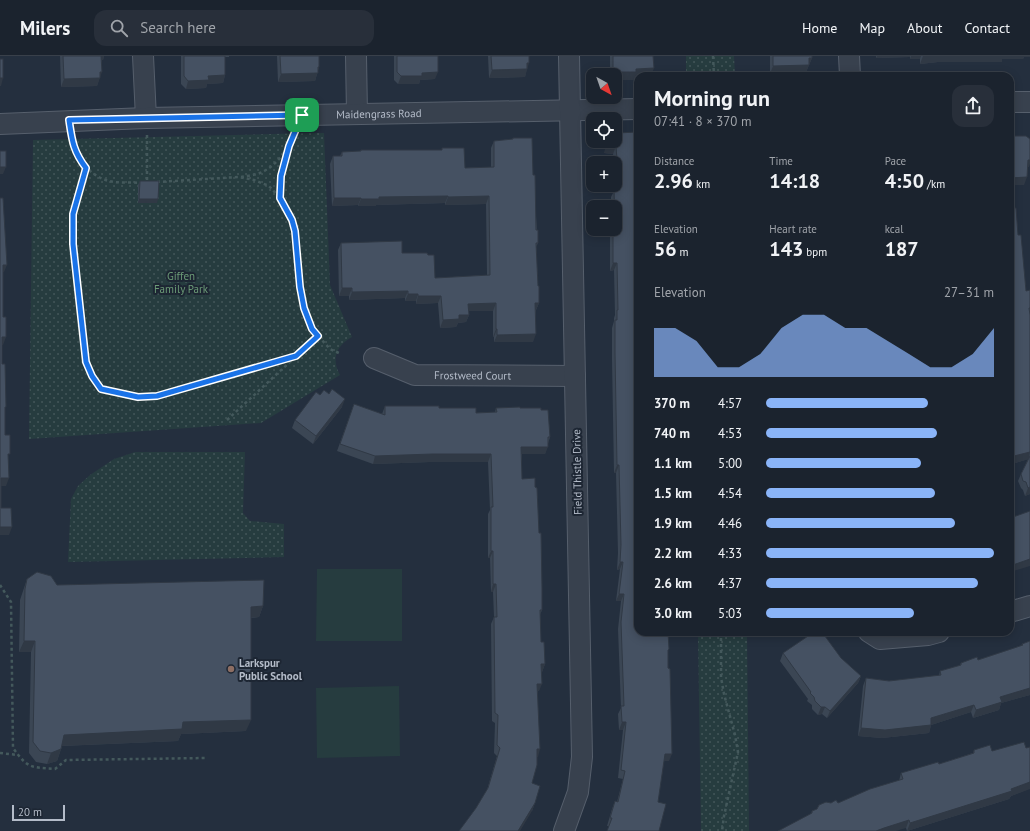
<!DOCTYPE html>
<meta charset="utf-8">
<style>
body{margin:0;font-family:"PT Sans",sans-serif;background:#282f3a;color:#f1f3f6;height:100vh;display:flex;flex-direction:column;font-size:15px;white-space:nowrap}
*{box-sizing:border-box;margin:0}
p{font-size:13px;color:#a0a4aa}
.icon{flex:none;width:22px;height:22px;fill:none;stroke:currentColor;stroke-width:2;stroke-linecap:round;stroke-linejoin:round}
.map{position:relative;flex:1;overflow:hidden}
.side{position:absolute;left:634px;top:16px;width:380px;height:564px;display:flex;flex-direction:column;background:#1b232e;border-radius:12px;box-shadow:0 2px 10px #0003,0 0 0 1px #39404a}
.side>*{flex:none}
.needle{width:26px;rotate:140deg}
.buttons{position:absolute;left:586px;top:12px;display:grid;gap:8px}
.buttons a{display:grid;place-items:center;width:36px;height:36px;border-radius:8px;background:#1b232e;box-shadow:0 2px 10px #0003,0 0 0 1px #39404a;font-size:20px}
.scale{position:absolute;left:12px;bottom:10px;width:53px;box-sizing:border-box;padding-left:4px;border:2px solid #b4bcc9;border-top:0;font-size:11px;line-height:14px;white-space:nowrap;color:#b4bcc9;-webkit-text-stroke:3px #1d2633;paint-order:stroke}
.pin{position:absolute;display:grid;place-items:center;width:34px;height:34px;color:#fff;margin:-17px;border-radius:8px;box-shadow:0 2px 6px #0006}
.round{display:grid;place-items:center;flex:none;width:42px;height:42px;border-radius:12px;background:#282f3a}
.summary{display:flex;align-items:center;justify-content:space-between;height:68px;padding:0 20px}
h1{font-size:22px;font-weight:700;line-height:30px}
.metrics{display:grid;grid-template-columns:repeat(3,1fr);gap:6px;height:68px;padding:4px 20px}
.metrics div{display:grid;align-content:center}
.metrics b{font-size:20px;font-weight:700}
.metrics small{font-size:11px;font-weight:400}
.metrics p{font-size:11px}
.chart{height:112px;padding:8px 20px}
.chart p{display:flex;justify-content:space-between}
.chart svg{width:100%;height:72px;margin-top:4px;fill:#8ab4f8;opacity:.7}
ul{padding:0 20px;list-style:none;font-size:13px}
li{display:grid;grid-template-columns:64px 48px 1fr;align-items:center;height:30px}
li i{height:10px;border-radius:5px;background:#8ab4f8}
header{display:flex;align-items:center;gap:24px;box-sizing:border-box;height:56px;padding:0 20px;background:#1b232e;border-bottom:1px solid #39404a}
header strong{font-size:19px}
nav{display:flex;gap:22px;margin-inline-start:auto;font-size:14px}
.search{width:280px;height:36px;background:#282f3a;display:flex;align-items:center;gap:10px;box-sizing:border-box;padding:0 14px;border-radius:12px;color:#a0a4aa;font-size:15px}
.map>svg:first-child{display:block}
.grass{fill:url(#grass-dots)}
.garden{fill:#263c3f}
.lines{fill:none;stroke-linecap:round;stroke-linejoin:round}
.minor-casing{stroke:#565f6c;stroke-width:22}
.path{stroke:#44595c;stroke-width:2.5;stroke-dasharray:3 3;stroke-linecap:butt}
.minor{stroke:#38414e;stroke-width:20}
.wall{fill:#3b4654}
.shaded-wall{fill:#303945}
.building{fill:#455162;stroke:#303945}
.route-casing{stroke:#fff;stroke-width:8}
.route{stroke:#1a73e8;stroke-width:5}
.education-dot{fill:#8d6e63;stroke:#1d2633;stroke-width:1.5}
.labels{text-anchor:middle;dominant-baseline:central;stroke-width:4;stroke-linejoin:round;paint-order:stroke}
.street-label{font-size:11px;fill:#b4bcc9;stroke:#1d2633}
.park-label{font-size:11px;fill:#6b9a76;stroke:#1d2633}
.poi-label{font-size:11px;font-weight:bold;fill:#b4bcc9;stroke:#1d2633;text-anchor:start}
</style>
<header>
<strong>Milers</strong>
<div class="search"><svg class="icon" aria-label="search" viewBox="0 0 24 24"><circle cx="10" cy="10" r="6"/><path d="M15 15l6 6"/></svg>Search here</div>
<nav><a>Home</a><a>Map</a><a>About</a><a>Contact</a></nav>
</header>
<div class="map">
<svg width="1030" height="775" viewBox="0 0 1030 775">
<defs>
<pattern id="grass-dots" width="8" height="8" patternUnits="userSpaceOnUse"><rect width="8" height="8" fill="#263c3f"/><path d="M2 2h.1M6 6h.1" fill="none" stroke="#435659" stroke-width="1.8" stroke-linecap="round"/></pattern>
</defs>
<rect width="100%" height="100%" fill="#242f3e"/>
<!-- grass -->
<g class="grass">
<path d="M686,0H734L735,20H686Z"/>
<path d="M312,77H324L330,229L352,281C336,290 331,303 340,319L261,367L29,383L33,84Z"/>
<path d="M135,396H245L243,457L250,465L284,468V501L68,506L71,443L78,430L90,419L114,403Z"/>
<path d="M698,576H747L749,775H701Z"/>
</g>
<!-- garden -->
<g class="garden">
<path d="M317,513H402V585H316Z"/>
<path d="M399,630L400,700L317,702L316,632Z"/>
</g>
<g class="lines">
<defs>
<g id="minor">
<path d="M143,0L146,62"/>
<path d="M356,0L357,58"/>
<path d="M849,0L850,20"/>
<path d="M1010,46H1030"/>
<path id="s1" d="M0,68L146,62L638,53"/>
<path id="s2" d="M374,302L415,319L575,320"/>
<path d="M1010,556L1030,550"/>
<path d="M869,576L880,583L928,579L939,576"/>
<path d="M564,775L578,736L582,701L569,0"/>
</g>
</defs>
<!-- minor casing -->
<use href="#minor" class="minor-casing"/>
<!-- path -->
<g class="path">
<path d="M713,0L714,20"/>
<path d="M147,79V127"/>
<path d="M72,83C76,104 92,123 114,126C123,127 133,126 142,127"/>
<path d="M86,112L73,158V188L87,306L92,320L101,333L138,341L157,340L296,300"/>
<path d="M241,121C247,120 255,119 260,117C277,110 288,93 294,77"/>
<path d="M157,126L239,121L254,124L269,130L280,142L292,164L295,175L300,231L304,252L312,273L330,293L341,298"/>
<path d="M280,142L281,120L289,92"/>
<path d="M227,364L318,280"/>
<path d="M0,529L11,546L13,692C28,713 31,711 55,713L66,704L207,702"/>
<path d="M721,576V621L724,638L735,679L738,696L724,760L722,775"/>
<path d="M0,697L18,699"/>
</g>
<!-- minor -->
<use href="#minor" class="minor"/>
</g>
<!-- wall -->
<g class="wall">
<path d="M60,0H104L103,4H102L100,20L97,30L61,31Z"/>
<path d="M181,0H229V1H225V19L223,27L207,28L206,32L186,33L181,28Z"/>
<path d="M277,0H319V11L315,25L278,26Z"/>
<path d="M394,0H438L435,23L420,24L419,28H398L394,24Z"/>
<path d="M488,0H529L527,11L525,21L489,22Z"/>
<path d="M610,0H653L651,20L635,21L634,24H615V19H610Z"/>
<path d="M770,0H812V2L806,16L770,18Z"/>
<path d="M876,0H1030V1H1024L1023,3H1002V6H938L920,8V3H910V1L876,2Z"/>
<path d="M618,77L638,576L668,596L669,705H664L609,770H607L612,753L615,745L617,746L623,723L618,722L623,674H619L618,658L621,652L618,573L621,545H616L620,513L617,514L618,497L616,417H614L612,304V272L614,265V262L615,259L614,214L610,215V179L612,173H615V151H611V141L615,133V107H614L613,98L604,97Z"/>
<path d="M513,82L533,119L538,187L536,191L539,247L536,254L533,286H494V281H493V255H469V259L466,266L458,267L456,271L440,272L438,247L416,248V245H405V242L349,244V240H339L338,194L341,187L402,197L435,222L487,219L486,148L445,149V147L376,149V150H358V149L332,150L330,108L333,100H340L342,96L360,95L361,94H442V92L465,112L491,111V92L494,85L512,83Z"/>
<path d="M140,125L157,147H138V129Z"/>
<path d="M1010,152L1018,179L1026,235L1030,236V438L1025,440L1023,434L1021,432L1018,425L1021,418L1028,403L1012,408L1010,402Z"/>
<path d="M320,339L342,351L313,388L292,372L295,364Z"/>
<path d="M354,348L382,358L385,350L439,352L476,357L495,356L496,352H520L550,381L545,398H522V423L542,554L540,559L541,586L545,608L542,616H541L539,635H538V701H537L532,727L535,747L532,755L476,752L487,734L497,700L494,697L495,667L492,665L491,568L494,561L493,536H491L490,502H488V458L490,454L488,406H430L373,408L337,395Z"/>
<path d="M27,523L57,529L263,550L259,561L251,562L246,675L181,678L178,685L62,690L57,705L47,708L36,706L29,697L31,596H19L20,544Z"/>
<path d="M1030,585V639L1001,647L999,654L973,662L971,656L931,669L929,677L882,682L858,680L863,630L866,622L889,625L939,620L940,615L959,610L961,607L978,604L1021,590L1022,588Z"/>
<path d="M783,597L841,602L861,620L858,627L827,662L822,658L818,659L812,653V649L807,645L808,643L780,605Z"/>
<path d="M1026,692V734L1011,740L1009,743L907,775L906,772L811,758L812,755L831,747H838L899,725L901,717L939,708L973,697L974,694L992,695Z"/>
</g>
<!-- shaded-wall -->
<g class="shaded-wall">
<path d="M100,0H104L103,4H99Z"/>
<path d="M877,0H910V1L876,2Z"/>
<path d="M911,0H921L920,3H910Z"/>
<path d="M923,0H1030V1H1024L1023,3H1002V6H938L920,8Z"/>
<path d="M809,2H812L806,16L770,18L773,10Z"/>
<path d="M529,7L525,21L489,22L492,14Z"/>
<path d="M319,11L315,25L278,26L281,18Z"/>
<path d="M654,12L651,20L635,21L634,24H615L618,16L636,13Z"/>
<path d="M100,16H102L97,30L61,31L64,23Z"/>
<path d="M438,16L435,23L420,24L419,28H398L401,20L422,17Z"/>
<path d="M225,19L223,27L207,28L206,32L186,33L188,25L208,20Z"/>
<path d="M0,22H3L1,30H0Z"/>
<path d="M606,89L616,90L613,98L604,97Z"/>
<path d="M1028,104H1030V108L1029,111H1025Z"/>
<path d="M0,111H6L3,118H0Z"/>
<path d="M1027,121L1024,129H1010V122Z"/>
<path d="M448,140L445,147L376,149V150H358L361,143L379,141Z"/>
<path d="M489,140L486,148L445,149L448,141Z"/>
<path d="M334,142H361L358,149L332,150Z"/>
<path d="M139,143H158L157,147H138Z"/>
<path d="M613,207H617L614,214L610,215Z"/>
<path d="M3,209H7L4,216H0Z"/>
<path d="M342,232H352L349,240H339Z"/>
<path d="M408,235L405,242L349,244L352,236Z"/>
<path d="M408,238H418L416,245H405Z"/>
<path d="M418,240H441L438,247L416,248Z"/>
<path d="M496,247L493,255H465L468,248Z"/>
<path d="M535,247H539L536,254H533Z"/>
<path d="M459,259H469L466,266L458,267L456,271L440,272L443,264Z"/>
<path d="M496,273H497L494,281H493Z"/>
<path d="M536,278L533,286H494L497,279Z"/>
<path d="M2,281H6L3,289H0Z"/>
<path d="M345,343L342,351L313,388L316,380Z"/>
<path d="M521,391H548L545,398H519Z"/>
<path d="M1030,396L1029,403L1012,408L1014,400Z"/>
<path d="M432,398H491L488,406H430L373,408L375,400Z"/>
<path d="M617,409H619L616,417H614Z"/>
<path d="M1,422H9L6,430H0Z"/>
<path d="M1030,431V438L1025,440L1028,432Z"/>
<path d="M0,471H12L9,479H0Z"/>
<path d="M491,495H493L490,502H488Z"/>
<path d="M1030,503V510L1010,516V510Z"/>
<path d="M620,506H623L620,513L617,514Z"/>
<path d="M493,528H496L493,536H491Z"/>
<path d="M619,538H624L621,545H616Z"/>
<path d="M263,550L259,561L246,562L251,551Z"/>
<path d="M779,576H806L778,578Z"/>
<path d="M24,585H35L31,596H19Z"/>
<path d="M541,608H545L542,616H538Z"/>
<path d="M861,620L858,627L827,662L830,655Z"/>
<path d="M537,628H542L539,635H535Z"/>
<path d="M1030,632V639L1001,647L999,654L973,662L976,654L1000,641Z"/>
<path d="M974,649L971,656L928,670L931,662Z"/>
<path d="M821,651H825L822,658L818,659Z"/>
<path d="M251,664L246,675L181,678L178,685L60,690L64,679L183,666Z"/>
<path d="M622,666H626L623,674H619Z"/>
<path d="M931,669L929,677L882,682L858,680L861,672Z"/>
<path d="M61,693L57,705L47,708L51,697Z"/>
<path d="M537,693H540L538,701H534Z"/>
<path d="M665,698H672L669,705H662Z"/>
<path d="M1030,726V733L1011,740L1009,743L907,775L910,767Z"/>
<path d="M535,747L532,755L520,775H518Z"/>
<path d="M909,764L906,772L896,775H876L884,772Z"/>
</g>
<!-- building -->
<g class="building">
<path d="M63,0H101L102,16H100V22L64,23Z"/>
<path d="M184,0H225V19L208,20L209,24L188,25L184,20Z"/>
<path d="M280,0H319V11H318V17L281,18Z"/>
<path d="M397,0H438V16L422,17V20H401L397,16Z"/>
<path d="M491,0H529V7H527V13L492,14Z"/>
<path d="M613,0H653L654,12L636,13V16H618L613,12Z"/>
<path d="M773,0H812V2H809V9L773,10Z"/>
<rect x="0" y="3" width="3" height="19"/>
<path d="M637,76V80H638V576H668L669,593L668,594V612L670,613L672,698H665L658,746L666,748L659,775H607L612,762H610L615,745L618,746L625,715L621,714L626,666H622L621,650H624L621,566L624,538H619L623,506H620L621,489L619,409H617L615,297V264H617V254H618L617,207H613V173H615L614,133H618L617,104L616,90L606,89L611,85H615V81L618,77Z"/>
<path d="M1010,80H1026L1030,83V104H1028L1027,121L1010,122Z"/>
<path d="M513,82H532L533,119H535L536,174H538V187H536L538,230H539V247H535L536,278L497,279V273H496V247L468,248L469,259H459V263L443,264L441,240H418V238H408V235L352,236V232H342L341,187L402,185V197H427L428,199H434L435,222L490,219L489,140L448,141V140L379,141V143H361V142H334L333,100H342V96L361,95V94H442V92H464L465,112L494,111V85L513,83Z"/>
<rect x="0" y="95" width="6" height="16"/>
<path d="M140,125H159L158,143H139Z"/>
<path d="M0,142H3L7,209H3V261H6V281H2V308H5L6,351H5V379H10V398H8L9,422H1V452H11L12,471H0Z"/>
<path d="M1010,152H1016L1018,179H1021L1026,235L1030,234V252H1029L1030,259V396L1014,400L1010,384V373L1013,372L1010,362Z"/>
<path d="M332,333L345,343L316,380L295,364L316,336L320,339L324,334L329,338Z"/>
<path d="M354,348L385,359V350H439V352H476V357L497,356L496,352L520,351V352H541V354H548L550,381H548V391H521L522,423L535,422V431L537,432L539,477H541L542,532V554H540L541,586H544L545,608H541L542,628H537L540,693H537V709L532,727L540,730L535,747L518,775H459L476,752L488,732L500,692L497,689L498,659L495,657L494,561H497L496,528H493V495H491V451H493L491,398H432L375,400L340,388Z"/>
<path d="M1030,400V431L1028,432L1026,426L1023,425L1021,418Z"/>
<path d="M1030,455V503L1010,510V465L1014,464L1013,461Z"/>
<path d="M37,516L51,520L57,529L264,524L263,550L251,551V664L183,666L182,673L64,679L61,693L51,697L40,695L33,686L35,585H24L25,533L27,523Z"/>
<path d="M814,576H822L841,602L861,620L830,655L825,651H821L815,645L814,641L810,637L811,636L783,597Z"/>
<path d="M1030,585V632L1000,641L1002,646L976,654L974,649L931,662V669L885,674L861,672L866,622L889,625L941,619L940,615L961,609V607L977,601L978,604L1023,589L1022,588Z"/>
<path d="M1024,686L1026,692L1030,691V726L1011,733L1012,735L910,767L909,764L884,772L876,775H778L812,757V755L817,753L819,749L826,746L831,747L836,744L838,747L870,733L903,723L901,717L938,706L939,708L974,697V694L990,689L992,695Z"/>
</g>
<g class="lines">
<defs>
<path id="route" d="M302,59L289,90L281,120L280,142L292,164L295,175L300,231L304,252L312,273L318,280L296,300L157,340L138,341L101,333L92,320L86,306L73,188V158L86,112C73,95 72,84 69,64Z"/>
</defs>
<!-- route casing -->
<use href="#route" class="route-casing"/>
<!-- route -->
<use href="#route" class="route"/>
</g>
<!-- markers -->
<circle class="education-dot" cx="231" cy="613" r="4"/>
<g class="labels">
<!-- street labels -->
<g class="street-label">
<text stroke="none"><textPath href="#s1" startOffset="379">Maidengrass Road</textPath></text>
<text stroke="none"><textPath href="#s2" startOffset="102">Frostweed Court</textPath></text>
<text transform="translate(577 416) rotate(-91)">Field Thistle Drive</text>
</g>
<!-- park labels -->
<g class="park-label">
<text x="181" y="220">Giffen<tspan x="181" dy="13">Family Park</tspan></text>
</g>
<!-- poi labels -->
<g class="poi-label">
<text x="239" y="607">Larkspur<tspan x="239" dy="13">Public School</tspan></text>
</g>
</g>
</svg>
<div class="buttons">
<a><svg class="needle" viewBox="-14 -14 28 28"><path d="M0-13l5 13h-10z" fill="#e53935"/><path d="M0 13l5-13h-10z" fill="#a0a4aa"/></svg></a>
<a><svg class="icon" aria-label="locate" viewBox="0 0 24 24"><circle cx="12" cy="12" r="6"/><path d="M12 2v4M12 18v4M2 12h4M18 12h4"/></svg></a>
<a>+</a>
<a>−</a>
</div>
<div class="scale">20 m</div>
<div class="pin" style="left:302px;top:59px;background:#1e9e55"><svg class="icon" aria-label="arrive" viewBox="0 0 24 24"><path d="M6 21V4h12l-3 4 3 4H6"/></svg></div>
<section class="side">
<div class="summary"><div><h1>Morning run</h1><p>07:41 · 8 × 370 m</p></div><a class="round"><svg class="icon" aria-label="share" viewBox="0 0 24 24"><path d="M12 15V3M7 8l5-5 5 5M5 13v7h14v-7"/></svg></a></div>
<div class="metrics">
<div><p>Distance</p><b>2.96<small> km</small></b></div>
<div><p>Time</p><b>14:18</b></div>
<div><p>Pace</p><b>4:50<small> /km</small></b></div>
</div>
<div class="metrics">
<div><p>Elevation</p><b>56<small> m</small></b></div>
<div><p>Heart rate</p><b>143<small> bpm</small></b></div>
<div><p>kcal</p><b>187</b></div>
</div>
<div class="chart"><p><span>Elevation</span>27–31 m</p>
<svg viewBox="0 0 160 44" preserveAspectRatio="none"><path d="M0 44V14L10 14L20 22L30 38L40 38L50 30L60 14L70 6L80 6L90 14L100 14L110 22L120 30L130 38L140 38L150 30L160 14V44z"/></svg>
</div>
<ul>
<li><b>370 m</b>4:57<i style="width:71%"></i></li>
<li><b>740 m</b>4:53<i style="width:75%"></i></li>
<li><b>1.1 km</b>5:00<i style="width:68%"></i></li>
<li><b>1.5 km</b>4:54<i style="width:74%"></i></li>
<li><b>1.9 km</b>4:46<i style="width:83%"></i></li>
<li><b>2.2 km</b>4:33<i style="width:100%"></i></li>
<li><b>2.6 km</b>4:37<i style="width:93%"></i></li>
<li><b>3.0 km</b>5:03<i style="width:65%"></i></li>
</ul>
</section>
</div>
